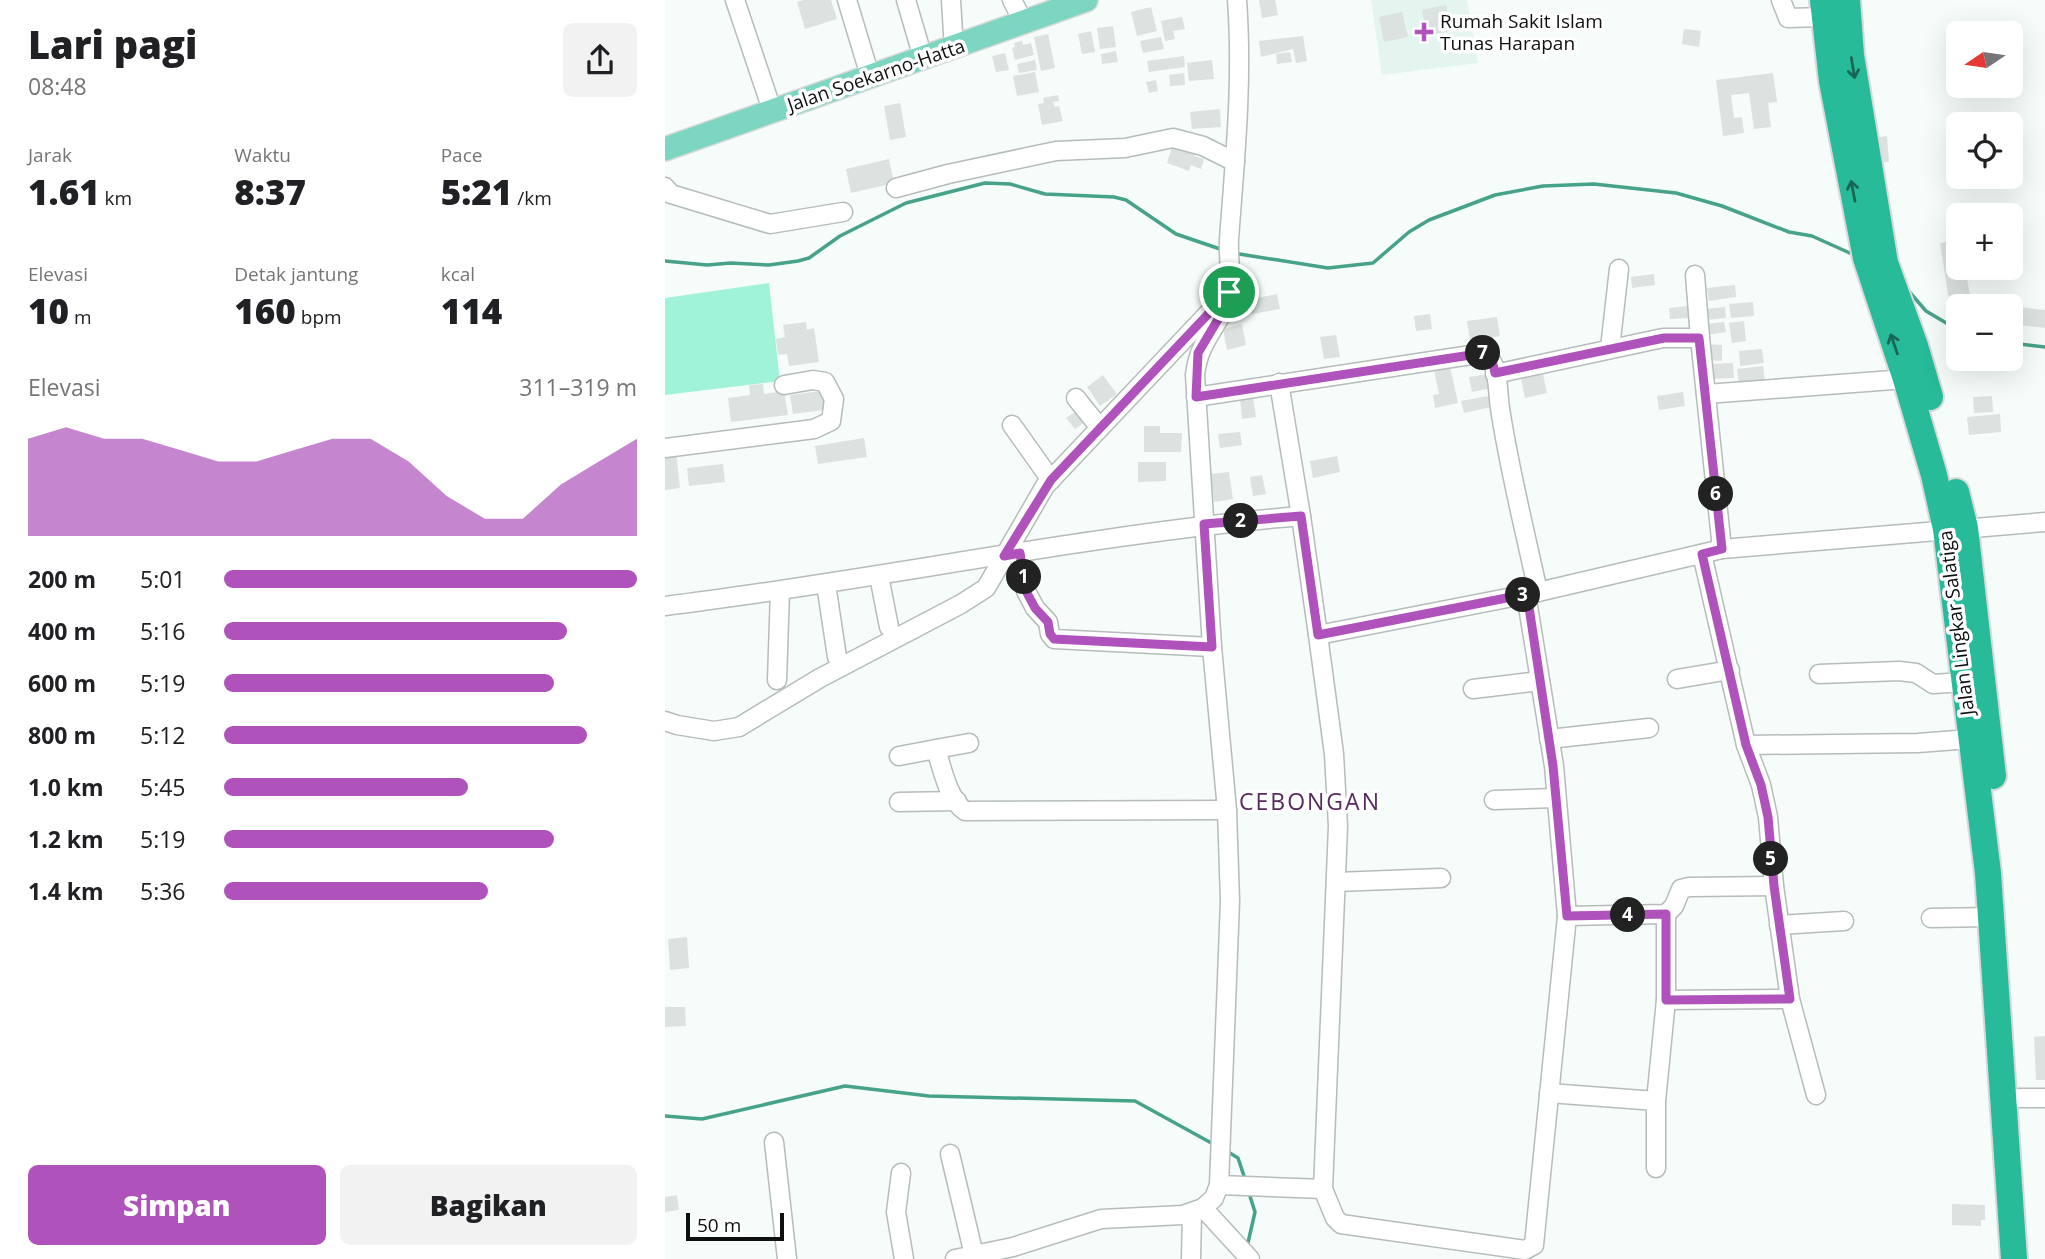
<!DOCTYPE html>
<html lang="id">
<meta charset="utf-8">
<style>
body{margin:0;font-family:"Open Sans",sans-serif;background:#f2f2f2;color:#202124;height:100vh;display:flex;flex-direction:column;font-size:26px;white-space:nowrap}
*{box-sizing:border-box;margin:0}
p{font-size:23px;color:#757577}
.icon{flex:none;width:38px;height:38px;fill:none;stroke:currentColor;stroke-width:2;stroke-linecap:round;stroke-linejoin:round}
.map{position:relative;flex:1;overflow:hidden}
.details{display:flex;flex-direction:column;background:#fff;width:665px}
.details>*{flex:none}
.needle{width:46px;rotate:257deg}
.buttons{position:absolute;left:1281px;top:21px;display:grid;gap:14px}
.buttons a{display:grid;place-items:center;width:77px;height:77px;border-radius:10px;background:#fff;box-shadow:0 7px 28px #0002;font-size:35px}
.scale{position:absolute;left:21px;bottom:18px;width:98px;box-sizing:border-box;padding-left:7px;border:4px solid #0e1010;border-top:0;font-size:19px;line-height:24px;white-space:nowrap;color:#0e1010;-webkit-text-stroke:5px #fff;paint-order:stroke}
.pin{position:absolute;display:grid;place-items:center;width:60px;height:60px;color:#fff;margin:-30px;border:4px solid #fff;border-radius:50%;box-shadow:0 2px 7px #0007}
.km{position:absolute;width:35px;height:35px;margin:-18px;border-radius:50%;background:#222;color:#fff;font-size:19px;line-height:35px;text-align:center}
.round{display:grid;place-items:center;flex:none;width:74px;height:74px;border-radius:10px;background:#f2f2f2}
.headline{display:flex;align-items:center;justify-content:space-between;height:119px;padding:0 28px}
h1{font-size:38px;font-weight:800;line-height:52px}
.metrics{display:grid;grid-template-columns:repeat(3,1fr);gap:10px;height:119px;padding:7px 28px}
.metrics div{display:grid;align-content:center}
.metrics b{font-size:35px;font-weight:800}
.metrics small{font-size:19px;font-weight:400}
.metrics p{font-size:19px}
.chart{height:196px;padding:14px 28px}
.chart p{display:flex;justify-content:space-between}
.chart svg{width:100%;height:126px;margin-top:7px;fill:#af52bc;opacity:.7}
.primary-button{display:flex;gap:14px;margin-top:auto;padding:14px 28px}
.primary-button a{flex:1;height:80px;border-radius:10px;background:#af52bc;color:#fff;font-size:28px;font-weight:800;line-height:80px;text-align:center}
.primary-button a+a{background:#f2f2f2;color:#202124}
ul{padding:0 28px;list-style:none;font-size:23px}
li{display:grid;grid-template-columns:112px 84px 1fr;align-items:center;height:52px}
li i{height:18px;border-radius:9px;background:#af52bc}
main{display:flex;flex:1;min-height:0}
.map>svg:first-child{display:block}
.built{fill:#e4f4ee}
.green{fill:#a0f3d9}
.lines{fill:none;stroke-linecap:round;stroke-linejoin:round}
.stream{stroke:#46a289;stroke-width:3.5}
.building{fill:#dce2e0}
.minor-casing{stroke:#b5bcb9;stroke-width:21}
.major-casing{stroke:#d8d9d9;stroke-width:26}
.highway-casing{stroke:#d8d9d9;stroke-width:30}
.minor{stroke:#fff;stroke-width:18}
.major{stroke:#7dd6c2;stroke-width:23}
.highway{stroke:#27bb99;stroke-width:26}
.oneway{stroke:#1a6654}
.route-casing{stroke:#fff;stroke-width:14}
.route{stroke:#af52bc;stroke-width:9}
.poi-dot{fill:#af52bc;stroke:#fff;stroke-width:2.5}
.labels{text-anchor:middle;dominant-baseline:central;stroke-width:7;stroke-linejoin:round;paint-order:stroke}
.poi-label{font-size:19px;fill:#0e1010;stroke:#fff;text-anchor:start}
.street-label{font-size:19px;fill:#0e1010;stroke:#fff}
.quarter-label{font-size:23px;letter-spacing:2px;fill:#582b5e;stroke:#fff}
</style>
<main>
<section class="details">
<div class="headline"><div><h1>Lari pagi</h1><p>08:48</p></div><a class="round"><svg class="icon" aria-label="share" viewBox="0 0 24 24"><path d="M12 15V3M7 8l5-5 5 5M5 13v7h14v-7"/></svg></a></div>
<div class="metrics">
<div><p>Jarak</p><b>1.61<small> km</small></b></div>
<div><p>Waktu</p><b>8:37</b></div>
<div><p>Pace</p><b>5:21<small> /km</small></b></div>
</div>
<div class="metrics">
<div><p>Elevasi</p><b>10<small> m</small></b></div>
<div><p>Detak jantung</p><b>160<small> bpm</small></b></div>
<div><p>kcal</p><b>114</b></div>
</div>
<div class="chart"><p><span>Elevasi</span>311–319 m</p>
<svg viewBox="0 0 160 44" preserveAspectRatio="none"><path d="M0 44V10L10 6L20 10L30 10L40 14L50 18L60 18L70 14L80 10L90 10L100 18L110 30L120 38L130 38L140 26L150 18L160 10V44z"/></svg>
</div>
<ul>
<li><b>200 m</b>5:01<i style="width:100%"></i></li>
<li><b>400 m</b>5:16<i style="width:83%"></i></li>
<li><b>600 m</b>5:19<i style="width:80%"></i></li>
<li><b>800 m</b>5:12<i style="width:88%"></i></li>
<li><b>1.0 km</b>5:45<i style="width:59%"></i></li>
<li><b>1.2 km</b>5:19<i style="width:80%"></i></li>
<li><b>1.4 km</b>5:36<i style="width:64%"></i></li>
</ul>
<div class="primary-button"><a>Simpan</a><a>Bagikan</a></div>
</section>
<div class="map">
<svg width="1380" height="1259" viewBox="0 0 1380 1259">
<rect width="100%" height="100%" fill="#f6fcfa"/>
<!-- built -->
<path class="built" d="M706,0H802L813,63L717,75Z"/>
<!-- green -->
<path class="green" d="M104,283L115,381L0,395V298Z"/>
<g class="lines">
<!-- stream -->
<g class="stream">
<path d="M568,253L663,268L708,263L744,232L764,220L830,195L878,186L929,184L1011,193L1057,206L1124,232L1147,236L1187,254"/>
<path d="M0,261L42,265L66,263L104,265L133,261L144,258L175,236L241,203L320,183L345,184L380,194L449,197L461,200L511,234L558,250"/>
<path d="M1241,288L1261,311L1293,330"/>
<path d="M1346,343L1380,347"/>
<path d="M0,1116L37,1119L180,1086L264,1096L470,1101L550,1145"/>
<path d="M560,1150L573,1158L580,1179"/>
<path d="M582,1247L590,1212L584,1193"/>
</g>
</g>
<!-- building -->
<g class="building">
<path d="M139,0H166L172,19L140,29L132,2Z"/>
<path d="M594,0H610L613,15L597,18Z"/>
<path d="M781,5L786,31L762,35L757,10Z"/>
<path d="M486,7L492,31L472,36L466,12Z"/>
<path d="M737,12L743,37L719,42L714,17Z"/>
<path d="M517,17L520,29L508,31L510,39L500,41L496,21Z"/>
<path d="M448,26L451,47L435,49L432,28Z"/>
<path d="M1019,29L1036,31L1034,47L1017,44Z"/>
<path d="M426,31L430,52L417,54L413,34Z"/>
<path d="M383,34L390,68L376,71L369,37Z"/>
<path d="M638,36L642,61L631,63L628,49L596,57L594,41Z"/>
<path d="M496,37L499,49L478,53L475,41Z"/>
<path d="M357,41L358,45L366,43L369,55L350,60L347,48L350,47L349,43Z"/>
<path d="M451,51L453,62L437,64L436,54Z"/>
<path d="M625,52L627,62L612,64L611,54Z"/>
<path d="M340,53L344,70L331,72L327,56Z"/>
<path d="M519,56L520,67L484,72L482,61Z"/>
<path d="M370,60L372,70L354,73L352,64Z"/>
<path d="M547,60L549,79L524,81L522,63Z"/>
<path d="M370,72L374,92L352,96L348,76Z"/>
<path d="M519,73L520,85L505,86L504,75Z"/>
<path d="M1108,73L1112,102L1103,103L1106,127L1089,129L1084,93L1066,95L1069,118L1077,117L1079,133L1058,136L1051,80Z"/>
<path d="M491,80L493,91L484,93L481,82Z"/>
<path d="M393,95L394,101L388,102L390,107L394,106L398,121L377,125L373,104L379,103L378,98Z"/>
<path d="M235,103L241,137L225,140L219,106Z"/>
<path d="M555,109L556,127L527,129L525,112Z"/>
<path d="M1222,136L1224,162H1216L1214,137Z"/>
<path d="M508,144L531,151L529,156L539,159L536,169L526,165L524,171L502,163Z"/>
<path d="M224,159L229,183L186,193L181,169Z"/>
<path d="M1293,240V268H1300L1307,306H1293V312L1286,313L1275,243Z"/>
<path d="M989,274L990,285L967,288L966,277Z"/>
<path d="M1070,285L1071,297L1044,301L1042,288Z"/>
<path d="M612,294L615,309L586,314L583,300Z"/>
<path d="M1312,296L1339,306H1309Z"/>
<path d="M1088,302L1089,316L1066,318L1064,304Z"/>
<path d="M1023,306L1024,318L1005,319L1004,308Z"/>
<path d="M1060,307L1061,318L1041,320L1039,309Z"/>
<path d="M1355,307L1380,310V328L1354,325Z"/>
<path d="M765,314L767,329L751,331L749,316Z"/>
<path d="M832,317L835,336L805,341L802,321Z"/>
<path d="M1079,321L1081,341L1067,343L1064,323Z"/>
<path d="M141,322L142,330L149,328L154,362L124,366L122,354L113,355L111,339L120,337L118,325Z"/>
<path d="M1059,322L1061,332L1043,335L1042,324Z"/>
<path d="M577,324L581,345L562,350L558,329Z"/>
<path d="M671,335L675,357L659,359L655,337Z"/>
<path d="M1041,344L1057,345V361L1040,360Z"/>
<path d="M1097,349L1099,363L1075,366L1074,351Z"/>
<path d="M1068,363L1069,378L1044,379L1043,364Z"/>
<path d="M1098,366L1100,382L1074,385L1072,369Z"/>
<path d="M785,367L793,403L770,408L768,395L774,394L769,370Z"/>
<path d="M824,374L827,388L807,392L804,377Z"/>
<path d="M878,374L882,393L860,398L856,379Z"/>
<path d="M438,375L452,394L435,406L422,387Z"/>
<path d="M98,384L99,394L119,391L123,415L66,422L63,398L85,395L84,385Z"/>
<path d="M164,390L166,409L128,414L125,395Z"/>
<path d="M1018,392L1020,406L994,410L992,396Z"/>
<path d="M829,395L831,406L799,413L796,401Z"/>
<path d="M1327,396L1328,412L1309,413L1308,397Z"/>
<path d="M588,397L591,417L577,419L575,399Z"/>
<path d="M413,410L421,421L410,429L401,418Z"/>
<path d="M1335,414L1336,432L1304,435L1302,417Z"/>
<path d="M479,426H495V433H517L516,452H479Z"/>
<path d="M575,432L577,445L555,448L553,434Z"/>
<path d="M199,438L202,457L153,464L150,446Z"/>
<path d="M11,451L15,488L0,490V452Z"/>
<path d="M672,456L675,472L648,478L645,461Z"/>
<path d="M473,462H501V481L473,482Z"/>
<path d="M58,464L60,482L24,486L22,468Z"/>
<path d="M564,472L568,499L549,502L545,474Z"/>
<path d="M597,475L601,494L588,496L585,477Z"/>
<path d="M22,937L24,968L5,970L3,939Z"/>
<path d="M0,1007H20L21,1026L0,1027Z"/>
<path d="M1380,1036V1080H1371L1369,1037Z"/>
<path d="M12,1195L14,1210L0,1212V1197Z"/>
<path d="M1287,1204L1320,1205V1220H1316V1226L1287,1225Z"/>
</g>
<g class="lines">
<defs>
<g id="minor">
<path d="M70,0L107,110"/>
<path d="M182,0L205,76"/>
<path d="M241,0L258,58"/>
<path d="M286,0L289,49"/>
<path d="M347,0L359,23"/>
<path d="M1116,0L1123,18L1160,17"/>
<path d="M0,187L6,194L105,224L178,212"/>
<path d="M231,188L283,174L391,151L460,148L508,138L538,146L570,162"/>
<path d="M1030,275L1035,338"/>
<path d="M945,348L954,269"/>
<path d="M830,374L998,338H1035L1057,549"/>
<path d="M614,383L636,516"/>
<path d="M1041,394L1241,379"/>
<path d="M531,397L819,353C835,363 832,391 835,408C844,469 860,531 873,592"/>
<path d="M411,398L435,428"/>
<path d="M347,425L386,480"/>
<path d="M0,448L149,429L166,421L169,399L160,382L148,380L119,385"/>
<path d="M355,553L361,591L370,608L383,622L385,634L389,639L547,647"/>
<path d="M1037,554L1081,745L1096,785L1103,817L1109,886L1125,999L1151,1095"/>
<path d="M214,576L224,627"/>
<path d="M161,584L172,657"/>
<path d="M0,606C213,580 423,534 636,516L653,635L873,592L1057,549L1380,522"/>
<path d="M653,635L669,754L673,826L658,1189L670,1218L676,1224L860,1250L869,1245L902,916L889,766L861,594"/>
<path d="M1154,674L1234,671L1251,673L1268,684L1298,682"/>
<path d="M1012,679L1065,670"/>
<path d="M112,680L115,592"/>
<path d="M808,689L875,681"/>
<path d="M0,721L12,725L49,731L74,727L155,678L296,604L321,588L380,486L554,302"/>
<path d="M884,739L984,728"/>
<path d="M1081,745L1253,743L1305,739"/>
<path d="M271,749L304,743"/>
<path d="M234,756L271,749C277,768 283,799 300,811L562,810"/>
<path d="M829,800L891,798"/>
<path d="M234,802L292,801"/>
<path d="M671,882L776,878"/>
<path d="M902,916L1001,914L1009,906L1016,889L1024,887L1109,886"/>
<path d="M1266,918L1326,917"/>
<path d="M1114,925L1179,921"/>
<path d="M1001,1000L1125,999"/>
<path d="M884,1093L991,1101V1168"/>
<path d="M1354,1098H1380"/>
<path d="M991,1101L1001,1000V914"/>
<path d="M109,1142L122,1259"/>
<path d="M285,1154L309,1255"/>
<path d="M236,1173L231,1212L239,1259"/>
<path d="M554,1185L658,1189"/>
<path d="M538,1208L585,1259"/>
<path d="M290,1259L348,1247L436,1219L518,1215L538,1208L549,1198L554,1185L565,901L562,810L547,647L530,375C534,337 558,324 564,293C567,276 563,257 564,239C570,159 578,81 572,0"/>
<path d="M526,1259L527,1212"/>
</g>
<path id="major" d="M0,149L421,0"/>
<g id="highway">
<path d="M1158,0L1167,81L1201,258L1241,379L1269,475L1281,529L1323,873L1349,1259"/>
<path d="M1182,0L1186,55L1220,263L1250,346L1265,397"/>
<path d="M1291,492L1300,528L1328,776"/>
</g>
</defs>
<!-- minor casing -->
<use href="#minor" class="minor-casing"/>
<!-- major casing -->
<use href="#major" class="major-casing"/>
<!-- highway casing -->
<use href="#highway" class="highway-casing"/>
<!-- minor -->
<use href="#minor" class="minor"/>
<!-- major -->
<use href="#major" class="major"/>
<!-- highway -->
<use href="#highway" class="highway"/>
</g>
<!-- one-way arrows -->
<defs><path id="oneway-shaft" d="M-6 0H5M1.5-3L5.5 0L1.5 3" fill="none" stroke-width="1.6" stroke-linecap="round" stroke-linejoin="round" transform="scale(1.75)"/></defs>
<g class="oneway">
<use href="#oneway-shaft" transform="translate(1188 68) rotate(81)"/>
<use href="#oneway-shaft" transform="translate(1188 191) rotate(-101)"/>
<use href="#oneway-shaft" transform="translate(1229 344) rotate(-109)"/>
</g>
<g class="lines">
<defs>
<path id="route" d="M564,292L555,316L533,353L531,397L819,353L827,360L830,373L999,338H1034L1057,549L1037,554L1081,745L1096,785L1103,817L1109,886L1125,999L1001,1000V914L902,916L888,766L862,594L653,635L636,516L539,524L547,647L389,639L385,634L383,622L370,608L361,591L355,553L339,556L386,480Z"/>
</defs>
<!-- route casing -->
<use href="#route" class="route-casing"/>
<!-- route -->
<use href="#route" class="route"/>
</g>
<!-- markers -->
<path class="poi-dot" d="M755.5 21.5h7v7h7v7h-7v7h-7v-7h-7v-7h7z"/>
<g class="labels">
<!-- poi labels -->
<g class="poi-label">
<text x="775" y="21">Rumah Sakit Islam<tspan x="775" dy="22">Tunas Harapan</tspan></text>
</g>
<!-- street labels -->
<g class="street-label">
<text transform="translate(211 75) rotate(-19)">Jalan Soekarno-Hatta</text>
<text transform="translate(1291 623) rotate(-97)">Jalan Lingkar Salatiga</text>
</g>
<!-- quarter labels -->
<g class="quarter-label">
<text x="645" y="801">CEBONGAN</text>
</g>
</g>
</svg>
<div class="buttons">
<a><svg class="needle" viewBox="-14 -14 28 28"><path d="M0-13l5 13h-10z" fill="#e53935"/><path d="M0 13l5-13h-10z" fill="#757577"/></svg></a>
<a><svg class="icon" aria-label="locate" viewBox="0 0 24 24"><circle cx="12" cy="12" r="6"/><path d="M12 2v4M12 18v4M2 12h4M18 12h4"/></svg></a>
<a>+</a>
<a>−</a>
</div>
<div class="scale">50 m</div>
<div class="pin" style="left:564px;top:292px;background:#1e9e55"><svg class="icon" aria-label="arrive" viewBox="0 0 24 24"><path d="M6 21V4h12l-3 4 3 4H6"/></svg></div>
<b class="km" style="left:359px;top:577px">1</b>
<b class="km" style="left:576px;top:521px">2</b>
<b class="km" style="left:858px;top:595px">3</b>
<b class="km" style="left:963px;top:915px">4</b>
<b class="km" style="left:1106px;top:859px">5</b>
<b class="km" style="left:1051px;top:494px">6</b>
<b class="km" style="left:818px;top:353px">7</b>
</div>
</main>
